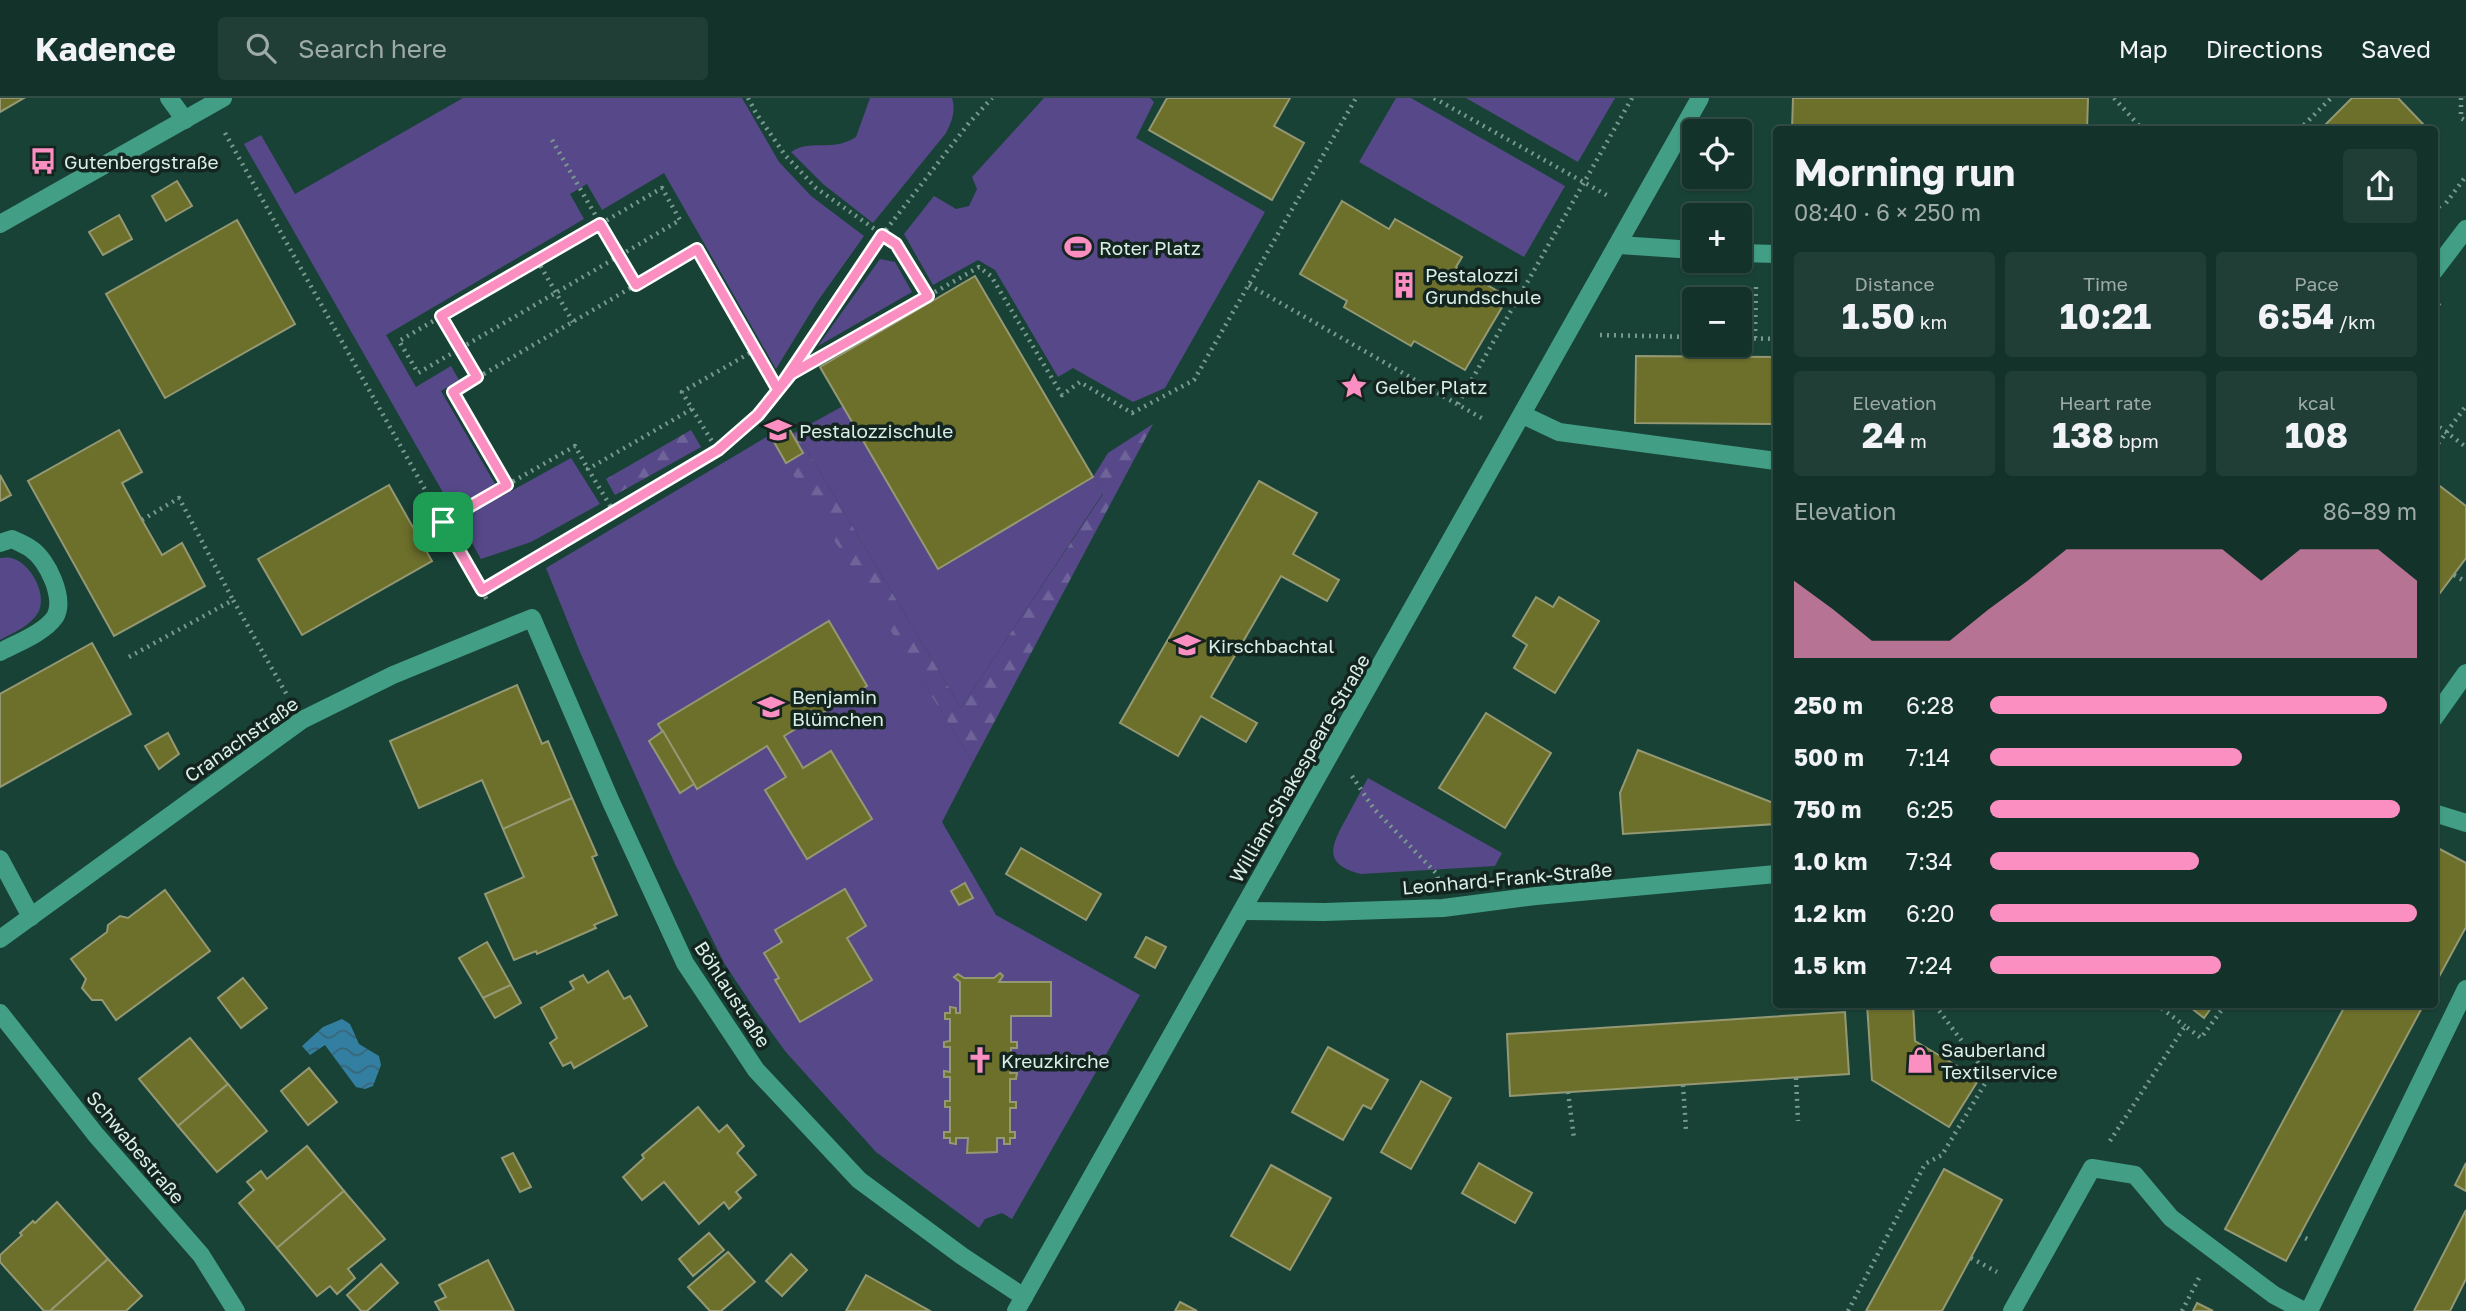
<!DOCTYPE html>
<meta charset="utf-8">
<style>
body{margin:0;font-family:"Golos Text",sans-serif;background:#203e35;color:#f1f3f6;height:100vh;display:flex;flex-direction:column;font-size:26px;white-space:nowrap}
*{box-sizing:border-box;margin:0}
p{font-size:23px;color:#9daaa8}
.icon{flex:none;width:38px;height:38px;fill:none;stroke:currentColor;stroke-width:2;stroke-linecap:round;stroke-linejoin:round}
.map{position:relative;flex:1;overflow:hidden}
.side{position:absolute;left:1773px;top:28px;width:665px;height:882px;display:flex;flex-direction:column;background:#133229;border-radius:7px;box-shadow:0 2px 5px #0004,0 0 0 2px #324d46}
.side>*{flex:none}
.tools{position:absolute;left:1682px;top:21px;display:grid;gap:14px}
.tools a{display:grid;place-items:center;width:70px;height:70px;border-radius:7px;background:#133229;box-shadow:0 2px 5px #0004,0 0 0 2px #324d46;font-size:35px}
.pin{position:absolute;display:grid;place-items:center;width:60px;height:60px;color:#fff;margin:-30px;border-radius:14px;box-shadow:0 4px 10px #0006}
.round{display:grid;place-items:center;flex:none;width:74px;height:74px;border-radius:7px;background:#203e35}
.overview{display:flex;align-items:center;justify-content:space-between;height:119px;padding:0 21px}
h1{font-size:38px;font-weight:700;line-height:52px}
.figures{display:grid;grid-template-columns:repeat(3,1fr);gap:10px;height:119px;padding:7px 21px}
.figures div{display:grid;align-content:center;border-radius:7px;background:#203e35;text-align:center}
.figures b{font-size:35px;font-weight:700}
.figures small{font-size:19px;font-weight:400}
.figures p{font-size:19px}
.chart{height:196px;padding:14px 21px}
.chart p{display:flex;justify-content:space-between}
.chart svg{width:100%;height:126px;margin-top:7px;fill:#fc8fc1;opacity:.7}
ul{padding:0 21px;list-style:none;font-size:23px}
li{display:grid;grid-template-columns:112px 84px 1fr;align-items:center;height:52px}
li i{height:18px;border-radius:9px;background:#fc8fc1}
header{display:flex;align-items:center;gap:42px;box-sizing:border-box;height:98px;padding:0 35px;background:#133229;border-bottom:2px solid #324d46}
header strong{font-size:33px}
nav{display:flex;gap:38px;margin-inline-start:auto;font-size:24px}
.search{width:490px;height:63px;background:#203e35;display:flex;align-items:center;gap:18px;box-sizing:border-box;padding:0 24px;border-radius:7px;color:#9daaa8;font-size:26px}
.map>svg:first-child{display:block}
.green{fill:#574989}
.forest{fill:url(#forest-firs)}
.water{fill:url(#water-waves)}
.building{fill:#6d702b;stroke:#949873;stroke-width:2}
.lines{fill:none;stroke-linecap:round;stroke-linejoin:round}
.path{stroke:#79998f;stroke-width:4.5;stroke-dasharray:2 5;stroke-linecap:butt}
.minor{stroke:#429e84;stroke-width:18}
.route-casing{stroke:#fff;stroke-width:14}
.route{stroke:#fc8fc1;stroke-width:9}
.labels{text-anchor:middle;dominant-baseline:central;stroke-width:7;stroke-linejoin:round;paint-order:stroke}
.poi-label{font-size:19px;fill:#d9efe7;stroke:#14251f;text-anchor:start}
.street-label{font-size:19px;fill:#d9efe7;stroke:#14251f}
</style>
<header>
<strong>Kadence</strong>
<div class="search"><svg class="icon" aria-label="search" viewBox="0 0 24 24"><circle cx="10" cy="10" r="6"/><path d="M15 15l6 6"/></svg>Search here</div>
<nav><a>Map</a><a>Directions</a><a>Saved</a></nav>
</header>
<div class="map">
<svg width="2466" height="1213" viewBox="0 0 2466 1213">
<defs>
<pattern id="forest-firs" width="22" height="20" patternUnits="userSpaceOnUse" patternTransform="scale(1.75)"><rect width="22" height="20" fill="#574989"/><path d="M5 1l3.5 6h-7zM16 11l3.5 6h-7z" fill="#6f649a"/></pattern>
<pattern id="water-waves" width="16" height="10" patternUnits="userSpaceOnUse" patternTransform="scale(1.75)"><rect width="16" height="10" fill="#337fa2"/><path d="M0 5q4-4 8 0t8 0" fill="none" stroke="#396678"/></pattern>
</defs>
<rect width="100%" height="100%" fill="#194237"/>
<!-- green -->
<g class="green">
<path d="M463,0H742L779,64L811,98L864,138L817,204L776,271L664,75L602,112L587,86L570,96L584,121L386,237L416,289L451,268L459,282L441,293L502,398L571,360L600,406L531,444L481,461L244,46L261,37L295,96Z"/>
<path d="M870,0H952C956,13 952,23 946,35L873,125L823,86L791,54C812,40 830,55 856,39Z"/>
<path d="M1044,0H1150L1154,4L1136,40L1265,114L1165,290L1133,304L1073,270L1058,279L995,172L978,162L933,187L904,136L934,98L956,111L969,108L977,91L972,79Z"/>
<path d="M1396,0H1411L1565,88L1524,159L1359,64Z"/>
<path d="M1466,0H1615L1578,64Z"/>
<path d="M880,161L895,164L912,194L818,248Z"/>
<path d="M843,308L938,470L1093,379L1103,395L961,610L796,334Z"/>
<path d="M770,337L973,664L942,724L996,817L1140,897L1012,1121L1002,1115L985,1121L979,1130L876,1054L785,953L756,913L724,865L675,766L580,554L546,470Z"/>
<path d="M0,460C4,460 7,459 11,460C30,464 47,495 39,513C31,528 14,534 0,542Z"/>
<path d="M1368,680L1502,755L1495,768L1361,776C1321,766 1332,746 1347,719C1354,706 1361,693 1368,680Z"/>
</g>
<!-- forest -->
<g class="forest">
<path d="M1153,326L973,664L786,365L803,355L792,336L796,334L961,610L1103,396L1093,379L1108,355Z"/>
<path d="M691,332L701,349L615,397L606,381Z"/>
</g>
<!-- water -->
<path class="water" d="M342,921L350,926L359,946L379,958L381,967L373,988L365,991L356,989L325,947L310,957L302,948L323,929Z"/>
<!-- building -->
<g class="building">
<path d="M0,0H24L0,14Z"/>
<path d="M1167,0H1290L1274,28L1304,45L1272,102L1149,32Z"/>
<path d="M1793,0H2088L2087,32H1792Z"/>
<path d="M2352,0H2398L2423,26L2417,32H2320Z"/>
<path d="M177,83L192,108L166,123L152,98Z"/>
<path d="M1342,103L1389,131L1395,121L1462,159L1456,169L1508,199L1465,272L1414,243L1411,248L1361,219L1344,209L1347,203L1300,176Z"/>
<path d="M119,117L132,141L103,157L89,134Z"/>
<path d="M237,122L295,226L165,300L106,196Z"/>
<path d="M975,178L1093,379L938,471L820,269Z"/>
<path d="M1636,258L1776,259V326L1635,325Z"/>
<path d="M787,327L803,355L786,365L770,337Z"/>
<path d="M119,332L142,374L122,385L142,422L162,457L182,445L205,488L114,538L28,383Z"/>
<path d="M0,377L11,397L0,403Z"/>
<path d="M1259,383L1317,415L1293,456L1339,482L1327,503L1281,478L1211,599L1257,625L1246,644L1201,618L1178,658L1120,625Z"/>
<path d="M2436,385L2466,408V460L2434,503V387Z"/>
<path d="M389,387L432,463L302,537L258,461Z"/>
<path d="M1536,499L1553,509L1559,499L1599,523L1555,595L1514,570L1527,547L1513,538Z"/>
<path d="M829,523L867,588L784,638L803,670L831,653L872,721L807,761L765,692L786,679L767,648L697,691L658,626Z"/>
<path d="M92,545L131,616L0,689V596Z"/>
<path d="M517,587L542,646L548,643L572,700L503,731L482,682L419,710L390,643Z"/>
<path d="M1486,615L1551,655L1505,730L1439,690Z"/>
<path d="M663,633L694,686L680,695L649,643Z"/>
<path d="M168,635L179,656L159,671L145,648Z"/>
<path d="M1638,652L1776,706V726L1623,736L1620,695Z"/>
<path d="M572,700L597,757L592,759L617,817L594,827L596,830L537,856L536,853L514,862L485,796L524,779L503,731Z"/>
<path d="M2434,748L2466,765V829L2434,888Z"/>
<path d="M1021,750L1101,796L1086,822L1006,776Z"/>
<path d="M965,785L973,800L959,807L951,793Z"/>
<path d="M845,791L866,828L847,840L872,882L800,924L775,882L779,880L764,855L782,844L775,832Z"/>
<path d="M165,792L210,853L116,922L102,902H92L82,890L86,881L71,861L107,834L108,827L120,818L128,820Z"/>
<path d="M1146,839L1166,849L1155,870L1135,859Z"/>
<path d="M487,844L511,887L483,900L459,860Z"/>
<path d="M608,873L624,901L630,898L647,928L574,970L571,964L563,968L550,945L557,940L541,910L574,891L570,884L583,877L588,885Z"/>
<path d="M1000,875L1003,878L999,884H1051V918H1011V944H1017V950H1011L1010,975H1017L1016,981H1010V1004H1016V1010H1010V1034H1015V1040H1010V1046H1004V1040H997V1054L967,1055L968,1040H956V1046L950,1045V1040H944V1034H950V1009H945V1003H950V979H944V973L950,974V949H944V944L950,943V921H945V915H950V909L956,910V915H960V884L954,879L958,876L964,880H994Z"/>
<path d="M243,880L267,910L241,930L218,900Z"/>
<path d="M511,887L521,905L495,920L483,900Z"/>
<path d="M1867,906H1913L1915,943L1979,981L1949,1029L1872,982Z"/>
<path d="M2186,906H2214L2204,920Z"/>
<path d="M2346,906H2424L2286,1163L2225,1131Z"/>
<path d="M1845,914L1849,976L1510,998L1507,936Z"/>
<path d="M190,940L228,986L178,1028L139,981Z"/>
<path d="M1328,949L1388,982L1371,1011L1363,1007L1343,1042L1292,1014Z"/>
<path d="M309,970L337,1004L308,1027L281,993Z"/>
<path d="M1421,983L1451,1000L1411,1071L1381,1054Z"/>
<path d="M228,986L267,1033L217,1074L178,1028Z"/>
<path d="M698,1009L719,1034L727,1027L744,1048L737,1055L756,1077L736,1094L741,1100L729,1111L724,1104L699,1126L664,1084L642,1102L623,1079L644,1060L642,1057Z"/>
<path d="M307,1048L344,1093L277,1150L239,1105L254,1092L247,1084L261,1073L267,1081Z"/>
<path d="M513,1055L531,1089L520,1094L502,1060Z"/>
<path d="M1479,1065L1532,1095L1515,1125L1462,1095Z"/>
<path d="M2466,1065V1093L2455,1087Z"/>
<path d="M1271,1067L1331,1100L1290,1172L1231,1138Z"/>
<path d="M1944,1071L2002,1102L1942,1213H1866Z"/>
<path d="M344,1093L385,1141L348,1171L355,1180L337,1196L330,1188L317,1198L277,1150Z"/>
<path d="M57,1104L108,1161L50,1213H44L0,1164V1157L22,1137L20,1135L33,1123L35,1125Z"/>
<path d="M2466,1112V1181L2450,1213H2414Z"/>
<path d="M709,1135L724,1152L693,1178L679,1161Z"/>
<path d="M728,1154L755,1184L721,1213H710L688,1189Z"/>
<path d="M791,1156L807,1172L782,1198L766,1183Z"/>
<path d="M108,1161L142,1198L126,1213H50Z"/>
<path d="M488,1162L514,1213H440L435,1204L446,1199L439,1187Z"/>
<path d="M381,1166L398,1185L367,1213H361L347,1197Z"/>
<path d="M866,1177L930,1213H846Z"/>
<path d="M1180,1204L1197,1213H1175Z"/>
<path d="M2197,1205L2213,1213H2193Z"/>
</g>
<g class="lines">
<!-- path -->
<g class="path">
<path d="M748,0L756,15L785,57L816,90L896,146L928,198L979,169L991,178L1062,297L1080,284L1132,315L1194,282L1356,0"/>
<path d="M1434,0L1610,99"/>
<path d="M2114,0L2143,32"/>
<path d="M2461,0V20L2466,23"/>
<path d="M2299,32L2331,0"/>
<path d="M225,35L488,504"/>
<path d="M552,42L619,158L418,275L399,243L662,90L680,122L619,158L636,187"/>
<path d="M2434,104L2441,112"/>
<path d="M2446,105L2466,78"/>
<path d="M537,162L573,224"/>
<path d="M1249,187L1485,322"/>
<path d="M2434,212L2441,203"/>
<path d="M441,218L477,280"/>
<path d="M1600,237L1694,239"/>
<path d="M1740,240L1776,241"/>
<path d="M1755,240L1756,185"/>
<path d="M792,275L928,198"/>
<path d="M1458,306L1632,0"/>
<path d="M692,311L718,353"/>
<path d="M2434,325L2466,349"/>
<path d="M2434,351L2466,308"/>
<path d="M507,387L575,348L588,371"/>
<path d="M614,414L588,371L692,311L682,294L755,252"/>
<path d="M142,422L179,400L233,502"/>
<path d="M443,424L507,387L453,294L697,151L778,292"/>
<path d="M2454,477L2466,484"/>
<path d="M482,492L718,353L758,317L791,276L882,137L969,25L992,0"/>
<path d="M129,559L233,502L287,597"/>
<path d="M1352,678L1374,711L1437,776L1438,781"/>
<path d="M2465,830H2466"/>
<path d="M2156,906L2185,928"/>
<path d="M1796,980L1798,1023"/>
<path d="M1683,987L1686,1032"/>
<path d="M1568,994L1574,1040"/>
<path d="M2110,1043L2185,928L2201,940L2226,906"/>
<path d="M2299,1137L2311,1143"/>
<path d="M1971,1160L1997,1174"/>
<path d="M1848,1213L1925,1066L1942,1057L1989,979L1934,906"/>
<path d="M2182,1213L2199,1180"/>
</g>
<!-- minor -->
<g class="minor">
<path d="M169,0L185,22"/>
<path d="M0,126L223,0"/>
<path d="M1619,147L1694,152"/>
<path d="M1740,155L1776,156"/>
<path d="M2434,173L2466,131"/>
<path d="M1523,317L1559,334L1776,363"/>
<path d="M0,445L12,441C18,444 26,447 31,451C47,461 66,501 55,519C44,535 17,545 0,554"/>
<path d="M2434,620L2466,575"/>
<path d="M2434,715L2466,725"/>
<path d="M0,761L31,819"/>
<path d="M1242,813L1324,814L1443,810L1536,798L1776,776"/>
<path d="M0,841L302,622L393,577L532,520L611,704L685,865L756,972L859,1082L962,1158L1024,1199"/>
<path d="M0,915L96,1037L201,1157L236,1213"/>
<path d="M1016,1213L1700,0"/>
<path d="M2012,1213L2092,1070L2135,1077L2171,1120L2274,1197L2304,1213"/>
<path d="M2309,1213L2466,891"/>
</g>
</g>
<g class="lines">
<defs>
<path id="route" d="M443,424L482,492L718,352L758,317L791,276L928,198L896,146L882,137L778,292L697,151L636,187L600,126L441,218L477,279L453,294L507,387L443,424"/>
</defs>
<!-- route casing -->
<use href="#route" class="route-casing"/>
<!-- route -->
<use href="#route" class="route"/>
</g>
<!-- icons -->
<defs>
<symbol id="bus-bare" viewBox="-9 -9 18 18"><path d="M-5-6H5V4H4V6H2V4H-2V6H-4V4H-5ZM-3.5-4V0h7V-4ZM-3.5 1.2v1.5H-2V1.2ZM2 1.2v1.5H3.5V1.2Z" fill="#fc8fc1" stroke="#14251f" stroke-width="2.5" paint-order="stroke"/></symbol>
<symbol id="stadium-bare" viewBox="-9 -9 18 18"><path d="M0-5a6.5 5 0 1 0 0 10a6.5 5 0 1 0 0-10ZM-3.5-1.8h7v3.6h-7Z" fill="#fc8fc1" stroke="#14251f" stroke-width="2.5" paint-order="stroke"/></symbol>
<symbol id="building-bare" viewBox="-9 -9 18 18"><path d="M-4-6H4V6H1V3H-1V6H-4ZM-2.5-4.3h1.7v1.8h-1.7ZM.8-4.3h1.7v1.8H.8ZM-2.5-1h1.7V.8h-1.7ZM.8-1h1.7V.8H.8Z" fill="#fc8fc1" stroke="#14251f" stroke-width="2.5" paint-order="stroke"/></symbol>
<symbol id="sight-bare" viewBox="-9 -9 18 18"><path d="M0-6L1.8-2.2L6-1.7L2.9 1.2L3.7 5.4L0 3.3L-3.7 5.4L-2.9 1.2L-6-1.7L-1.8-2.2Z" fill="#fc8fc1" stroke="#14251f" stroke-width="2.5" paint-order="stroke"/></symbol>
<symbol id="school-bare" viewBox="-9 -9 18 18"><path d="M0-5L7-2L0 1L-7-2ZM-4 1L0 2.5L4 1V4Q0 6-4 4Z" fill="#fc8fc1" stroke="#14251f" stroke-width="2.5" paint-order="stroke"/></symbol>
<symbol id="church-bare" viewBox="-9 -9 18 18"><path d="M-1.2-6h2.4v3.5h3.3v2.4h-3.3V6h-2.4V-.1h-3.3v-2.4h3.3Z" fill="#fc8fc1" stroke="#14251f" stroke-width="2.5" paint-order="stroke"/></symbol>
<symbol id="shop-bare" viewBox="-9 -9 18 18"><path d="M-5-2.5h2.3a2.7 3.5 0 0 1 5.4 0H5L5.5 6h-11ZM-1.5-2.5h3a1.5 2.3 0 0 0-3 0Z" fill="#fc8fc1" stroke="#14251f" stroke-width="2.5" paint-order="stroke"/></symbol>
</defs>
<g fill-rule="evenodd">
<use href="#bus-bare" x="24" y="44" width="38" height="38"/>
<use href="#stadium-bare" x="1059" y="130" width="38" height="38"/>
<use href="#building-bare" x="1385" y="168" width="38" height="38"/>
<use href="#sight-bare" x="1335" y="269" width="38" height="38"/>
<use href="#school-bare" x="759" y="313" width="38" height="38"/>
<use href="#school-bare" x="1168" y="528" width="38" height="38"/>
<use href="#school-bare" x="752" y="590" width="38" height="38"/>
<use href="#church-bare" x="961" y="943" width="38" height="38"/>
<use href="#shop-bare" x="1901" y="943" width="38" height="38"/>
</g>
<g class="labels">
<!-- poi labels -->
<g class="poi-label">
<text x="64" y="63">Gutenbergstraße</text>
<text x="1099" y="149">Roter Platz</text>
<text x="1425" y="176">Pestalozzi<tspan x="1425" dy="22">Grundschule</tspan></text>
<text x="1375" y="288">Gelber Platz</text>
<text x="799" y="332">Pestalozzischule</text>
<text x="1208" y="547">Kirschbachtal</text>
<text x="792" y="598">Benjamin<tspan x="792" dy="22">Blümchen</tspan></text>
<text x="1941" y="951">Sauberland<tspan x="1941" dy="22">Textilservice</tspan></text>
<text x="1001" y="962">Kreuzkirche</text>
</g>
<!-- street labels -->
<g class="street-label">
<text transform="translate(241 641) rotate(-35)">Cranachstraße</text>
<text transform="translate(1299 670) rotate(-60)">William-Shakespeare-Straße</text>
<text transform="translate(1507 780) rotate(-5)">Leonhard-Frank-Straße</text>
<text transform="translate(733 896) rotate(57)">Böhlaustraße</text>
<text transform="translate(136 1049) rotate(50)">Schwabestraße</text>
</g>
</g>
</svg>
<div class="tools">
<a><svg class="icon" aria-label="locate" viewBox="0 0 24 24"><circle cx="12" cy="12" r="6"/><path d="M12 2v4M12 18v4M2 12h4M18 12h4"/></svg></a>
<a>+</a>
<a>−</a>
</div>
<div class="pin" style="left:443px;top:424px;background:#1e9e55"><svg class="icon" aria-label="arrive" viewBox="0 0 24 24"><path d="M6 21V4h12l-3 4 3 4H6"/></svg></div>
<section class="side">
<div class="overview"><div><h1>Morning run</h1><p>08:40 · 6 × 250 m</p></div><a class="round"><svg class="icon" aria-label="share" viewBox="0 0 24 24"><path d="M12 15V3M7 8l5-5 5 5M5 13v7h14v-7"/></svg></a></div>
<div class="figures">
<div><p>Distance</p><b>1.50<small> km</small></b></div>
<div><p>Time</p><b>10:21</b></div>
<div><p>Pace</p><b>6:54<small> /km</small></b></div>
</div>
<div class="figures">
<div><p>Elevation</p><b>24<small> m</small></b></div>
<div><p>Heart rate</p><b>138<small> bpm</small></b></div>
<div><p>kcal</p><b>108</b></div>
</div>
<div class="chart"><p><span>Elevation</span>86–89 m</p>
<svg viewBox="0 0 160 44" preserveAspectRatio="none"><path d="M0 44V17L10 27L20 38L30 38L40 38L50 27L60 17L70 6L80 6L90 6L100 6L110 6L120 17L130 6L140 6L150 6L160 17V44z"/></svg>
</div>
<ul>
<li><b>250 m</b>6:28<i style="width:93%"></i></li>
<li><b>500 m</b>7:14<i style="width:59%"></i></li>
<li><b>750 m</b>6:25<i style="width:96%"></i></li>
<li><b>1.0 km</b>7:34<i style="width:49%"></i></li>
<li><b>1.2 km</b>6:20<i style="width:100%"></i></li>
<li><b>1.5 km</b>7:24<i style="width:54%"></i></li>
</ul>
</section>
</div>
